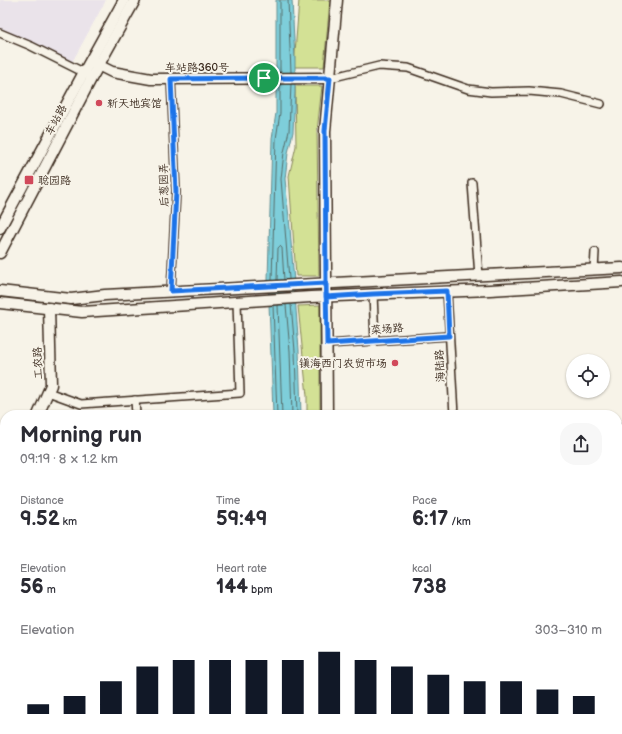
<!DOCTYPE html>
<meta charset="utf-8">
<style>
body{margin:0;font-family:"Balsamiq Sans","LXGW WenKai TC",sans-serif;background:#f7f7f7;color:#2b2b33;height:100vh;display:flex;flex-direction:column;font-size:15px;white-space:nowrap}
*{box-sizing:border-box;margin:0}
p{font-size:13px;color:#7c7c81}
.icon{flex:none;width:22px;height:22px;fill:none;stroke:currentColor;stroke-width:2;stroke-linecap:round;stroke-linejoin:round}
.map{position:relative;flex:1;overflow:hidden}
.details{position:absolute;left:0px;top:410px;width:622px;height:324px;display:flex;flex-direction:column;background:#fff;border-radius:16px 16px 0 0;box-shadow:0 1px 3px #0004}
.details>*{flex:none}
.buttons{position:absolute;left:566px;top:354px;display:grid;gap:8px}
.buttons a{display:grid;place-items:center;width:44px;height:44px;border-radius:50%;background:#fff;box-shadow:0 1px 3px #0004;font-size:20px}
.pin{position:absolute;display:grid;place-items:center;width:34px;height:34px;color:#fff;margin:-17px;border:2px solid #fff;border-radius:50%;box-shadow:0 1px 4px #0007}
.round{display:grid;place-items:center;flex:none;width:42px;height:42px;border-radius:16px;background:#f7f7f7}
.summary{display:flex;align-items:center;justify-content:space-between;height:68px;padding:0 20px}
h1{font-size:22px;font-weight:700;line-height:30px}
.stats{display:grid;grid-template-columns:repeat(3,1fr);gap:6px;height:68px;padding:4px 20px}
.stats div{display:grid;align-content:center}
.stats b{font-size:20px;font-weight:700}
.stats small{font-size:11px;font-weight:400}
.stats p{font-size:11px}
.chart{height:112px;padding:8px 20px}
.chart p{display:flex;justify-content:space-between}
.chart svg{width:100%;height:72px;margin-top:4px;stroke:#111827;stroke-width:6}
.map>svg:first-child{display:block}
.built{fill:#eae3ea}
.green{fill:#d3e195;stroke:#87865a}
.water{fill:#7eceda;stroke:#638c8f}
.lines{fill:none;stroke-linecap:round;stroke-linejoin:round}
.shore{stroke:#566c69;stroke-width:1}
.street-casing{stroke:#3b2a1e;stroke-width:10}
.secondary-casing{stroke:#3b2a1e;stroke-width:13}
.street{stroke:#f7f3e8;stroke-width:7}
.secondary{stroke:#f7f3e8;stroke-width:10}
.route-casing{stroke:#fff;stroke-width:8}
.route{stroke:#1a73e8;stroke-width:5}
.poi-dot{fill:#d1495b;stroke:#f7f3e8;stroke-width:1.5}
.labels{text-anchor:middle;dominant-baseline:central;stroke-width:4;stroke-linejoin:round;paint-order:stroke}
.street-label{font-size:11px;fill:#3b2a1e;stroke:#f7f3e8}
.poi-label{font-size:11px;fill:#3b2a1e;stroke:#f7f3e8;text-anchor:start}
</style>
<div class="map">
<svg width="622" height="734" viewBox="0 0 622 734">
<rect width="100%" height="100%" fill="#f7f3e8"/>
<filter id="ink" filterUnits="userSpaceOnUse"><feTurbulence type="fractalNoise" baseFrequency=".025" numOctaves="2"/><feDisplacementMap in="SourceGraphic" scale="8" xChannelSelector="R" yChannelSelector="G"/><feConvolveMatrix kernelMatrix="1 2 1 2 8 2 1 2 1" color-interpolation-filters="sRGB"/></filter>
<g filter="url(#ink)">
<!-- built -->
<g class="built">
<path d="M0,0H106L70,66L0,33Z"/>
<path d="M617,692H622V734H525V729H617Z"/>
</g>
<!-- green -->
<g class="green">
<path d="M299,0H330L324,67H294Z"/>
<path d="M295,86H322L317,131L319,276H296L289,176L296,146Z"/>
<path d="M320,305V415H307V396L298,306Z"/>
<path d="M617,700L622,701V727H617Z"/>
</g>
<!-- water -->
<g class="water">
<path d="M276,0H292L295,60V92L293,132L288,153L285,179L290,228L299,350L301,415H273L271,355L268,279L272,139L276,113Z"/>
<path d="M622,625V652H617V626Z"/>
</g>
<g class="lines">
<!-- shore -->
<g class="shore">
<path d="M288,0L291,72"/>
<path d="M280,72V0"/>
<path d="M289,279L281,179L284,152L289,131L291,84"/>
<path d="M272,280L276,139L280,113V84"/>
<path d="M277,280L278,248L280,246L282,248L284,280"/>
<path d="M291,304L295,351L297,415"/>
<path d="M273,305L277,415"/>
<path d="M278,305L282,415"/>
<path d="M286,305L290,351L292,415"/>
</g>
<defs>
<g id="street">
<path d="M0,33L31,46L87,74"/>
<path d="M330,78L379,66L408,68L468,89L491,92L529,91L561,94L601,104"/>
<path d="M472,183L479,276"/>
<path d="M594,270L595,252"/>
<path d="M171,291L176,192L171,79"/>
<path d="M447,291L454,415"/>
<path d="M373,294L375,341"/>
<path d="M327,344L449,336"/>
<path d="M48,392L81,404L240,393L237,302"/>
<path d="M135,400L136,415"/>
<path d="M195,729L196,734"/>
<path d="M40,734L70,729"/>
</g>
<g id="secondary">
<path d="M94,63L112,72L151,79L330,78"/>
<path d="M0,228L84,72L124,0"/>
<path d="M0,253L92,77L135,0"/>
<path d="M0,291L71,299L105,295L622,268"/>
<path d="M0,303L82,312L311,297L490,290L622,282"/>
<path d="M38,415L51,385L49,308"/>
<path d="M327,415L325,131L337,0"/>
<path d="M617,430L622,429"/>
<path d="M0,510L5,497"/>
<path d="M0,532L5,531"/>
<path d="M617,594L622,593"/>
<path d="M0,673H5"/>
<path d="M331,729V734"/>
</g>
</defs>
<!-- street casing -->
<use href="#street" class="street-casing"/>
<!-- secondary casing -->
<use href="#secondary" class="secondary-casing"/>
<!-- street -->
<use href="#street" class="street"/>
<!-- secondary -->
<use href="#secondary" class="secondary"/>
</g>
</g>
<g class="lines" filter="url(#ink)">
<defs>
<path id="route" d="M264,78L171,79L176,192L171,291L326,283V297L373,294L447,291L449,336L327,344L326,283L325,131L330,78H264"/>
</defs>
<!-- route casing -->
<use href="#route" class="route-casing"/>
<!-- route -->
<use href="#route" class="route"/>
</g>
<!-- markers -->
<g class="poi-dot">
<circle cx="99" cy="103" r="4"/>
<rect x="24" y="175" width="10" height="10" rx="2"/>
<circle cx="395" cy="363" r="4"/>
</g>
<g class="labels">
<!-- street labels -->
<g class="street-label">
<text x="197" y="67">车站路360号</text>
<text transform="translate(56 120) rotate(-62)">车站路</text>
<text transform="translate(164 185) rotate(-91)">后葱园弄</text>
<text transform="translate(387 329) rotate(-4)">菜场路</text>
<text transform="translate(38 363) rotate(-92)">工农路</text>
<text transform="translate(440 366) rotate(-93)">海陆路</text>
</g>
<!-- poi labels -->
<g class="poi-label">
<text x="107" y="103">新天地宾馆</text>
<text x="38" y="180">聪园路</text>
<text x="387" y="363" text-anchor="end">镇海西门农贸市场</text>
</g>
</g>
</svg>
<div class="buttons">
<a><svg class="icon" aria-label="locate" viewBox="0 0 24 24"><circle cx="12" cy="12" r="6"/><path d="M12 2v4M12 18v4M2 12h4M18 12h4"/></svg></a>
</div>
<div class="pin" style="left:264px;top:78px;background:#1e9e55"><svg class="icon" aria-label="arrive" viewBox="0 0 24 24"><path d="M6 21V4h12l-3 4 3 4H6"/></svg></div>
<section class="details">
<div class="summary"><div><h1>Morning run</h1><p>09:19 · 8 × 1.2 km</p></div><a class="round"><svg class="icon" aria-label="share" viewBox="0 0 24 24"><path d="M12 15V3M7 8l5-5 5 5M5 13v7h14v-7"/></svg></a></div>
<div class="stats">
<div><p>Distance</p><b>9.52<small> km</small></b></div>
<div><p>Time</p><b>59:49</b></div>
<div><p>Pace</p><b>6:17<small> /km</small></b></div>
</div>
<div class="stats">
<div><p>Elevation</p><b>56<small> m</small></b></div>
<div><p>Heart rate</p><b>144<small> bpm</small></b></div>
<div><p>kcal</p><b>738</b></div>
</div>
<div class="chart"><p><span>Elevation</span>303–310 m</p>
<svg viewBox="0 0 160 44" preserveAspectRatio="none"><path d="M5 44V38M15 44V33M25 44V24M35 44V15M45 44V11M55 44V11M65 44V11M75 44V11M85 44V6M95 44V11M105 44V15M115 44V20M125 44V24M135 44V24M145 44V29M155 44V33"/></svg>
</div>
</section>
</div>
